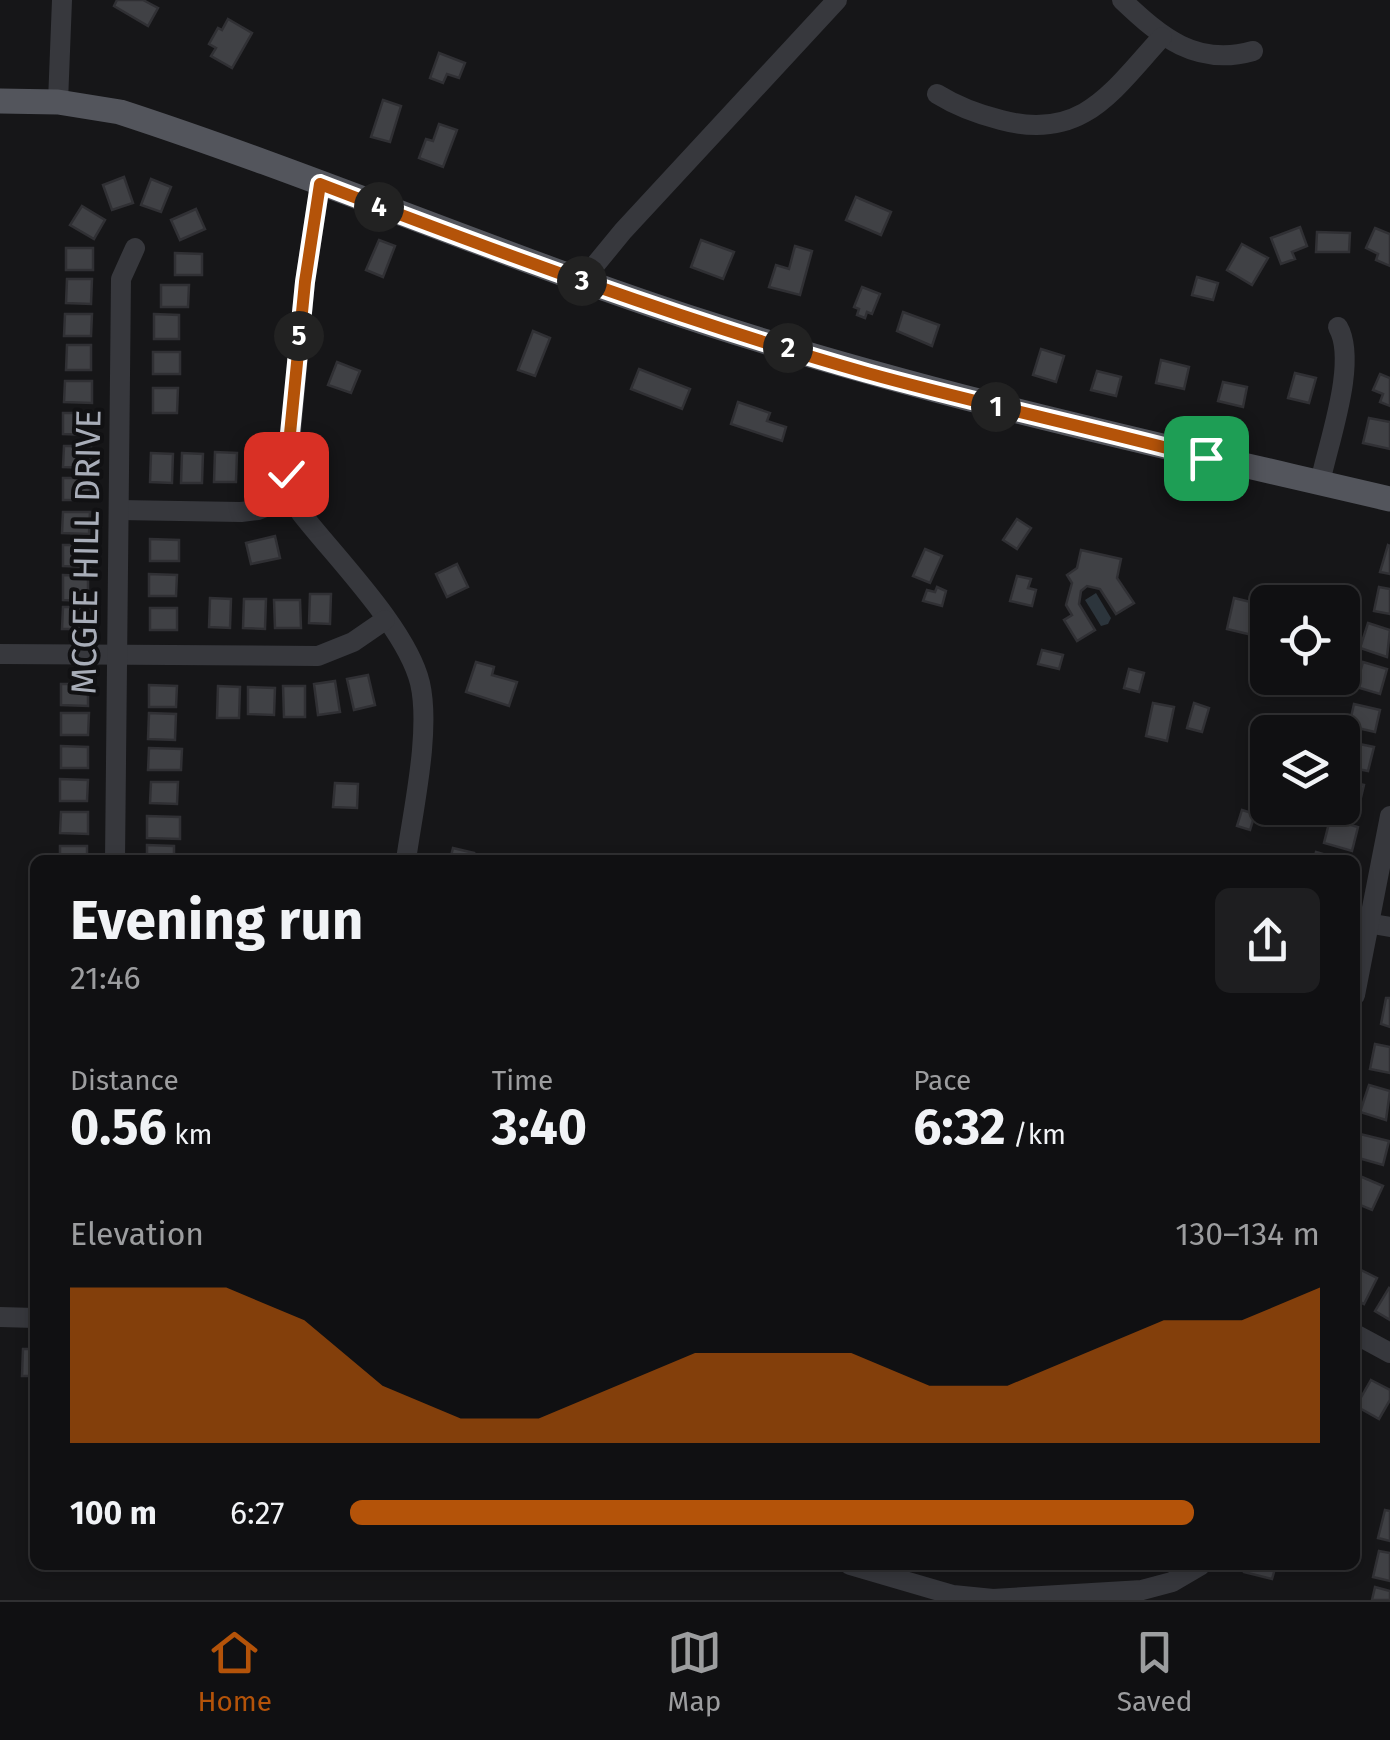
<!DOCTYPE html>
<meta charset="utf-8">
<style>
body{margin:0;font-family:"Fira Sans",sans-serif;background:#1e1e20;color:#f1f3f6;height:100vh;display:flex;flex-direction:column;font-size:38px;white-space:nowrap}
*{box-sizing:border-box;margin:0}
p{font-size:32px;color:#9c9d9f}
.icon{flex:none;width:55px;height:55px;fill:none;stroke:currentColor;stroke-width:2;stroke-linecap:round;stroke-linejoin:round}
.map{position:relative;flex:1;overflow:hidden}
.panel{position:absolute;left:30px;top:855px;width:1330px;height:715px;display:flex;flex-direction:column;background:#101012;border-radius:15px;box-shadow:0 5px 15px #0003,0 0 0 2px #303032}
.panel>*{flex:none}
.fabs{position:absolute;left:1250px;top:585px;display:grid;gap:20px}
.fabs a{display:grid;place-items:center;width:110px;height:110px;border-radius:15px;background:#101012;box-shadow:0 5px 15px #0003,0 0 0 2px #303032;font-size:50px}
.pin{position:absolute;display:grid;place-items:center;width:85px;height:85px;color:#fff;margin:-42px;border-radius:20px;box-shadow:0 5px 15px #0006}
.km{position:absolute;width:50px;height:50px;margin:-25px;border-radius:50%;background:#222;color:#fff;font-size:28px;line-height:50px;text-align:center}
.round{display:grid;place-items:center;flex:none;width:105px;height:105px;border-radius:15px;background:#1e1e20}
.summary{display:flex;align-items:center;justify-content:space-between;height:170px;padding:0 40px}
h1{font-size:55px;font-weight:700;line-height:75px}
.stats{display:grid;grid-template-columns:repeat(3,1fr);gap:15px;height:170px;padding:10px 40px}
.stats div{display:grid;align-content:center}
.stats b{font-size:50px;font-weight:700}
.stats small{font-size:28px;font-weight:400}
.stats p{font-size:28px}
.chart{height:280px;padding:20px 40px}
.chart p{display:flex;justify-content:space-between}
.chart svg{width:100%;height:180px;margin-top:10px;fill:#b45309;opacity:.7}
ul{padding:0 40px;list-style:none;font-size:32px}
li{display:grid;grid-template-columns:160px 120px 1fr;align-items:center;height:75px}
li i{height:25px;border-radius:12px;background:#b45309}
.menu{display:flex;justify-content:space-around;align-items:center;height:140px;border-top:2px solid #303032;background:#101012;font-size:28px;color:#9c9d9f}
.menu a{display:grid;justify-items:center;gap:5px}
.menu .current{color:#b45309}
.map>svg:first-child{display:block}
.water{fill:#2c353c}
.building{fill:#404145;stroke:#303034;stroke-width:2.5}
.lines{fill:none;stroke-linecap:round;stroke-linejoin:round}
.minor{stroke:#37383d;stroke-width:20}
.major{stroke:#53555c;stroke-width:25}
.route-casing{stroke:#fff;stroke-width:20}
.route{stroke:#b45309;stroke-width:12}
.labels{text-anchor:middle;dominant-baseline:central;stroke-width:8;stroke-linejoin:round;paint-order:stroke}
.street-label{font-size:35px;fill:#a8adb8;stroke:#111113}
</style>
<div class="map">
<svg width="1390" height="1600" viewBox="0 0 1390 1600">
<rect width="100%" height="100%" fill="#161618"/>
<!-- water -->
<path class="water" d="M1096,593L1111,618L1108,624L1101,626L1085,600Z"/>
<!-- building -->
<g class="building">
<path d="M117,0H143L158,8L148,26L114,6Z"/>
<path d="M228,19L252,33L232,68L211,56L216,48L209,44L218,28L222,30Z"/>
<path d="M439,53L465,63L459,78L447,74L443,83L430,78Z"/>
<path d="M383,100L401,106L390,142L371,137Z"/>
<path d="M439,124L457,130L443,167L419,158L426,139L433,141Z"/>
<path d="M124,177L133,203L112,210L103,185Z"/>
<path d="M151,179L171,187L161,212L141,205Z"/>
<path d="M856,197L891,212L881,235L846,220Z"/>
<path d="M82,206L105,220L94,239L70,225Z"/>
<path d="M196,209L205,229L180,240L171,220Z"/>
<path d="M1300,227L1307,246L1292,252L1295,259L1281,264L1271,238Z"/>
<path d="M1375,228L1390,234V266L1376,260L1378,254L1366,248Z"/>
<path d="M1317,232L1350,233L1349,252H1316Z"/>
<path d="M379,240L395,246L383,277L366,270Z"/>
<path d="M701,240L734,252L723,279L691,267Z"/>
<path d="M1242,244L1268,258L1252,285L1227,270Z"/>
<path d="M795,246L812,251L800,295L769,287L776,265L789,269Z"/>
<rect x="66" y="248" width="27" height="22"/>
<path d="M175,253L202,254V275H175Z"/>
<path d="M1197,277L1218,283L1213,300L1192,295Z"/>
<path d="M67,279H92L91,304L66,303Z"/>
<path d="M161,285H189L188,307H161Z"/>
<path d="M862,287L880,294L872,314L867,312L865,318L857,315L859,309L854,307Z"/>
<path d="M903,312L939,325L932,346L897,331Z"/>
<path d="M65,314H92L91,336H64Z"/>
<path d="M154,314L179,315V339H154Z"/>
<path d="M533,331L550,338L535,376L518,370Z"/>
<path d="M67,345H91V370H66Z"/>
<path d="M1041,349L1064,356L1056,382L1033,375Z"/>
<rect x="153" y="352" width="27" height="22"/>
<path d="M1161,360L1189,367L1184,389L1156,383Z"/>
<path d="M337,362L360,371L351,393L328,385Z"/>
<path d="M639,369L690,389L682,409L631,389Z"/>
<path d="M1097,371L1121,377L1116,396L1091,390Z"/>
<path d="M1295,373L1316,378L1309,403L1288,398Z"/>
<path d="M1380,374L1390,378V406L1380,402L1383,394L1373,390Z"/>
<path d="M65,381H92V403L64,402Z"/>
<path d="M1223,382L1247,387L1243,407L1218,401Z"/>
<path d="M153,388H178L177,413H153Z"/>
<path d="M738,402L770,413L767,421L786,427L782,441L731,424Z"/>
<path d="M63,413H90V435L63,434Z"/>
<path d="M1369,418L1390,422V449L1363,443Z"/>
<path d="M64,446H91V468L63,467Z"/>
<path d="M215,452L237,453L236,482H214Z"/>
<path d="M151,453L173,454L172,483L150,482Z"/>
<path d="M182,453L203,454L202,483H181Z"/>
<rect x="63" y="478" width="27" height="22"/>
<path d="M63,512H90L89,534L62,533Z"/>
<path d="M1017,519L1031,528L1017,549L1003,540Z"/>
<path d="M275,536L280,558L251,564L246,543Z"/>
<path d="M150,539L179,540V561H150Z"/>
<path d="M63,545H90V567L63,566Z"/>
<path d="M1388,545L1390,546V574L1380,572Z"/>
<path d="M925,549L942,556L930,583L913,576Z"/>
<path d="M1081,550L1121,559L1117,578L1134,603L1116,614L1100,589L1087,586L1081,591L1079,604L1095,630L1077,641L1064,620L1072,615L1066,605L1072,583L1067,575L1077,568Z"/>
<path d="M457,564L468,587L447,597L436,574Z"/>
<path d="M149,574L177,575L176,596H149Z"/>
<path d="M63,575L88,576V601L63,600Z"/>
<path d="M1017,576L1031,579L1028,588L1036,590L1032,606L1010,601Z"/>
<path d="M937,587L946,591L942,606L923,601L927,590L935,592Z"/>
<path d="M1379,587L1390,589V614L1374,611Z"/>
<path d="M310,594H331L330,624L309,623Z"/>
<path d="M210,598L231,599L230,628L209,627Z"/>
<path d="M1234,598L1259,604L1252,635L1227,629Z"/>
<path d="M244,599H266L265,629L243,628Z"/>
<path d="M274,600H300L301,628H275Z"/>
<path d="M63,607H90L89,629H62Z"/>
<rect x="150" y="608" width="27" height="22"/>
<path d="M1368,623L1390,630L1387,657L1360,648Z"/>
<path d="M1042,650L1063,655L1059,669L1038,664Z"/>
<path d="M476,662L494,667L492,675L517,682L509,706L466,692Z"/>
<path d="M1363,662L1387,669L1380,694L1356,687Z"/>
<path d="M1129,669L1144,673L1139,692L1124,688Z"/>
<path d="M368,675L375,705L354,710L347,679Z"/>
<path d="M335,681L340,712L318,715L314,684Z"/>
<path d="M61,684H88V706L61,705Z"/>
<path d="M149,685L177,686L176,707H149Z"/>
<path d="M218,686L240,687L239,718H217Z"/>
<path d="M283,686H305V717H284Z"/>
<path d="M248,687L275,688L274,715L248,714Z"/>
<path d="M1153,703L1174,707L1167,741L1146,736Z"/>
<path d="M1194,703L1209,708L1202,732L1187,728Z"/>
<path d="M1354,704L1380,710L1375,732L1349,726Z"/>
<path d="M61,713H89L88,735H61Z"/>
<path d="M149,713L176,714L175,740L148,739Z"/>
<path d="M1345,741L1374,747L1368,771L1342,766Z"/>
<path d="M61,746L88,747V768H61Z"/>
<path d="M149,748L182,749L181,770H148Z"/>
<path d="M60,779L88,780L87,801H60Z"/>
<path d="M1342,780L1364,785L1358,810L1342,807Z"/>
<path d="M151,782H178L177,804L150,803Z"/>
<path d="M335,783L358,784L357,808L333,807Z"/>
<path d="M1242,810L1255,814L1250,830L1237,826Z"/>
<path d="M61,812H88V834L60,833Z"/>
<path d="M147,816L180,817V839L147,838Z"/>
<path d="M1330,819L1358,827L1352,851L1324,843Z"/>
<path d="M147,845L174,846V860H147Z"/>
<rect x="60" y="846" width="27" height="14"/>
<path d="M453,848L474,853L472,860H450Z"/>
<path d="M1316,852L1343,860H1314Z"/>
<path d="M1386,998H1390V1027L1381,1024Z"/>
<path d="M1375,1044L1390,1047V1073L1370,1069Z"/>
<path d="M1369,1085L1390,1091L1386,1120L1360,1112Z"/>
<path d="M1360,1134L1389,1141L1383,1165L1355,1157Z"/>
<path d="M1355,1174L1383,1186L1372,1210L1355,1203Z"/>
<path d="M1355,1267L1377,1278L1364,1304L1355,1300Z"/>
<path d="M1389,1288L1390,1289V1320L1375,1311Z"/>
<path d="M23,1349H35V1376H22Z"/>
<path d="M1371,1380L1390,1390V1400L1379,1419L1356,1406Z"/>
<path d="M1385,1510L1390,1511V1541L1378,1538Z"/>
<path d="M1379,1551L1390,1553V1581L1373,1577Z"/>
<path d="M1245,1565H1276L1272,1579L1244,1572Z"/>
<path d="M1375,1587L1390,1591V1600H1372Z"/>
</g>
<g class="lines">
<!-- minor -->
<g class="minor">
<path d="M1122,0C1161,37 1196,67 1253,51"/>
<path d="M937,94C958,107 977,114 1001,120C1083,142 1113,90 1162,37"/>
<path d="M58,102L62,0"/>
<path d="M320,185L305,282L287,474L291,497L301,513C336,558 407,629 420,683C431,731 413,810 406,860"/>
<path d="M582,281L623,231L837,0"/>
<path d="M1320,483C1328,443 1358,362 1338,327"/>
<path d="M119,510L241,512L258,510L291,497"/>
<path d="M0,654L318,656L353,642L385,620"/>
<path d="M115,860L121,279L135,248"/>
<path d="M1355,921L1390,927"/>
<path d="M1355,995L1390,816"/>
<path d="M0,1317L35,1318"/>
<path d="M1355,1334L1390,1353"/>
<path d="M850,1565L953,1595L993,1599L1142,1590L1172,1582L1201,1565"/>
</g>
<!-- major -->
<path class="major" d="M0,101L58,102L120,112C316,176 506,258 703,322C928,395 1159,445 1390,499"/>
</g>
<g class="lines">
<defs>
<path id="route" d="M286,474L305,282L320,184C500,253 681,320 867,373C979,404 1093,428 1206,458"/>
</defs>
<!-- route casing -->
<use href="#route" class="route-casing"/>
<!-- route -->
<use href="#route" class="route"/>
</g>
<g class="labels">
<!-- street labels -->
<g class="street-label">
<text transform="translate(86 552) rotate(-89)">MCGEE HILL DRIVE</text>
</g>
</g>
</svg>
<div class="fabs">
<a><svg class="icon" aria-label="locate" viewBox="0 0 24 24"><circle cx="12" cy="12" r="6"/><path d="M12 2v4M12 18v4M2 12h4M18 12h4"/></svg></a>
<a><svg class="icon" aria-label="layers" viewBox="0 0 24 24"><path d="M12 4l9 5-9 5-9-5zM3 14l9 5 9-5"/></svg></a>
</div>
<div class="pin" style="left:1206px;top:458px;background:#1e9e55"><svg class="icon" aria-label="arrive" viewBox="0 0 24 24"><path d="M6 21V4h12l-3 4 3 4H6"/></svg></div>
<div class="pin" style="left:286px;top:474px;background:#d93025"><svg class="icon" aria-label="check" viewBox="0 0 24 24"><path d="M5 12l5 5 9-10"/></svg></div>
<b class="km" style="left:996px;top:407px">1</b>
<b class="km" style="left:788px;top:348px">2</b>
<b class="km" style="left:582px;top:281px">3</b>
<b class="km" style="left:379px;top:207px">4</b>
<b class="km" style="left:299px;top:336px">5</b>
<section class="panel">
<div class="summary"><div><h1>Evening run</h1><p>21:46</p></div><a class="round"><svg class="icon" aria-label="share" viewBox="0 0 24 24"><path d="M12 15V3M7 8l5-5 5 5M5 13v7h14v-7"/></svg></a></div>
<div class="stats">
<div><p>Distance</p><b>0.56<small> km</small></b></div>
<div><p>Time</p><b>3:40</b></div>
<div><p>Pace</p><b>6:32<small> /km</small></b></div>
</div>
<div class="chart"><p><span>Elevation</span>130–134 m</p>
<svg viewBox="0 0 160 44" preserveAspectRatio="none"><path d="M0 44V6L10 6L20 6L30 14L40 30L50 38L60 38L70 30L80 22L90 22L100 22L110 30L120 30L130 22L140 14L150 14L160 6V44z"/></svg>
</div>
<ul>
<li><b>100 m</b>6:27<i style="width:87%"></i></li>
</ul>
</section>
</div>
<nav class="menu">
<a class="current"><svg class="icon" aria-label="home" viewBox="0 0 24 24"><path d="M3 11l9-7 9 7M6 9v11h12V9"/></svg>Home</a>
<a><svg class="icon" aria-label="map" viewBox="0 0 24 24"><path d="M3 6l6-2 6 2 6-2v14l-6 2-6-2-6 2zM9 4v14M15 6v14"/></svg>Map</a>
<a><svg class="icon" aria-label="saved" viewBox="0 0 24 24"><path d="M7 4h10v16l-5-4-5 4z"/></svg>Saved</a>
</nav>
